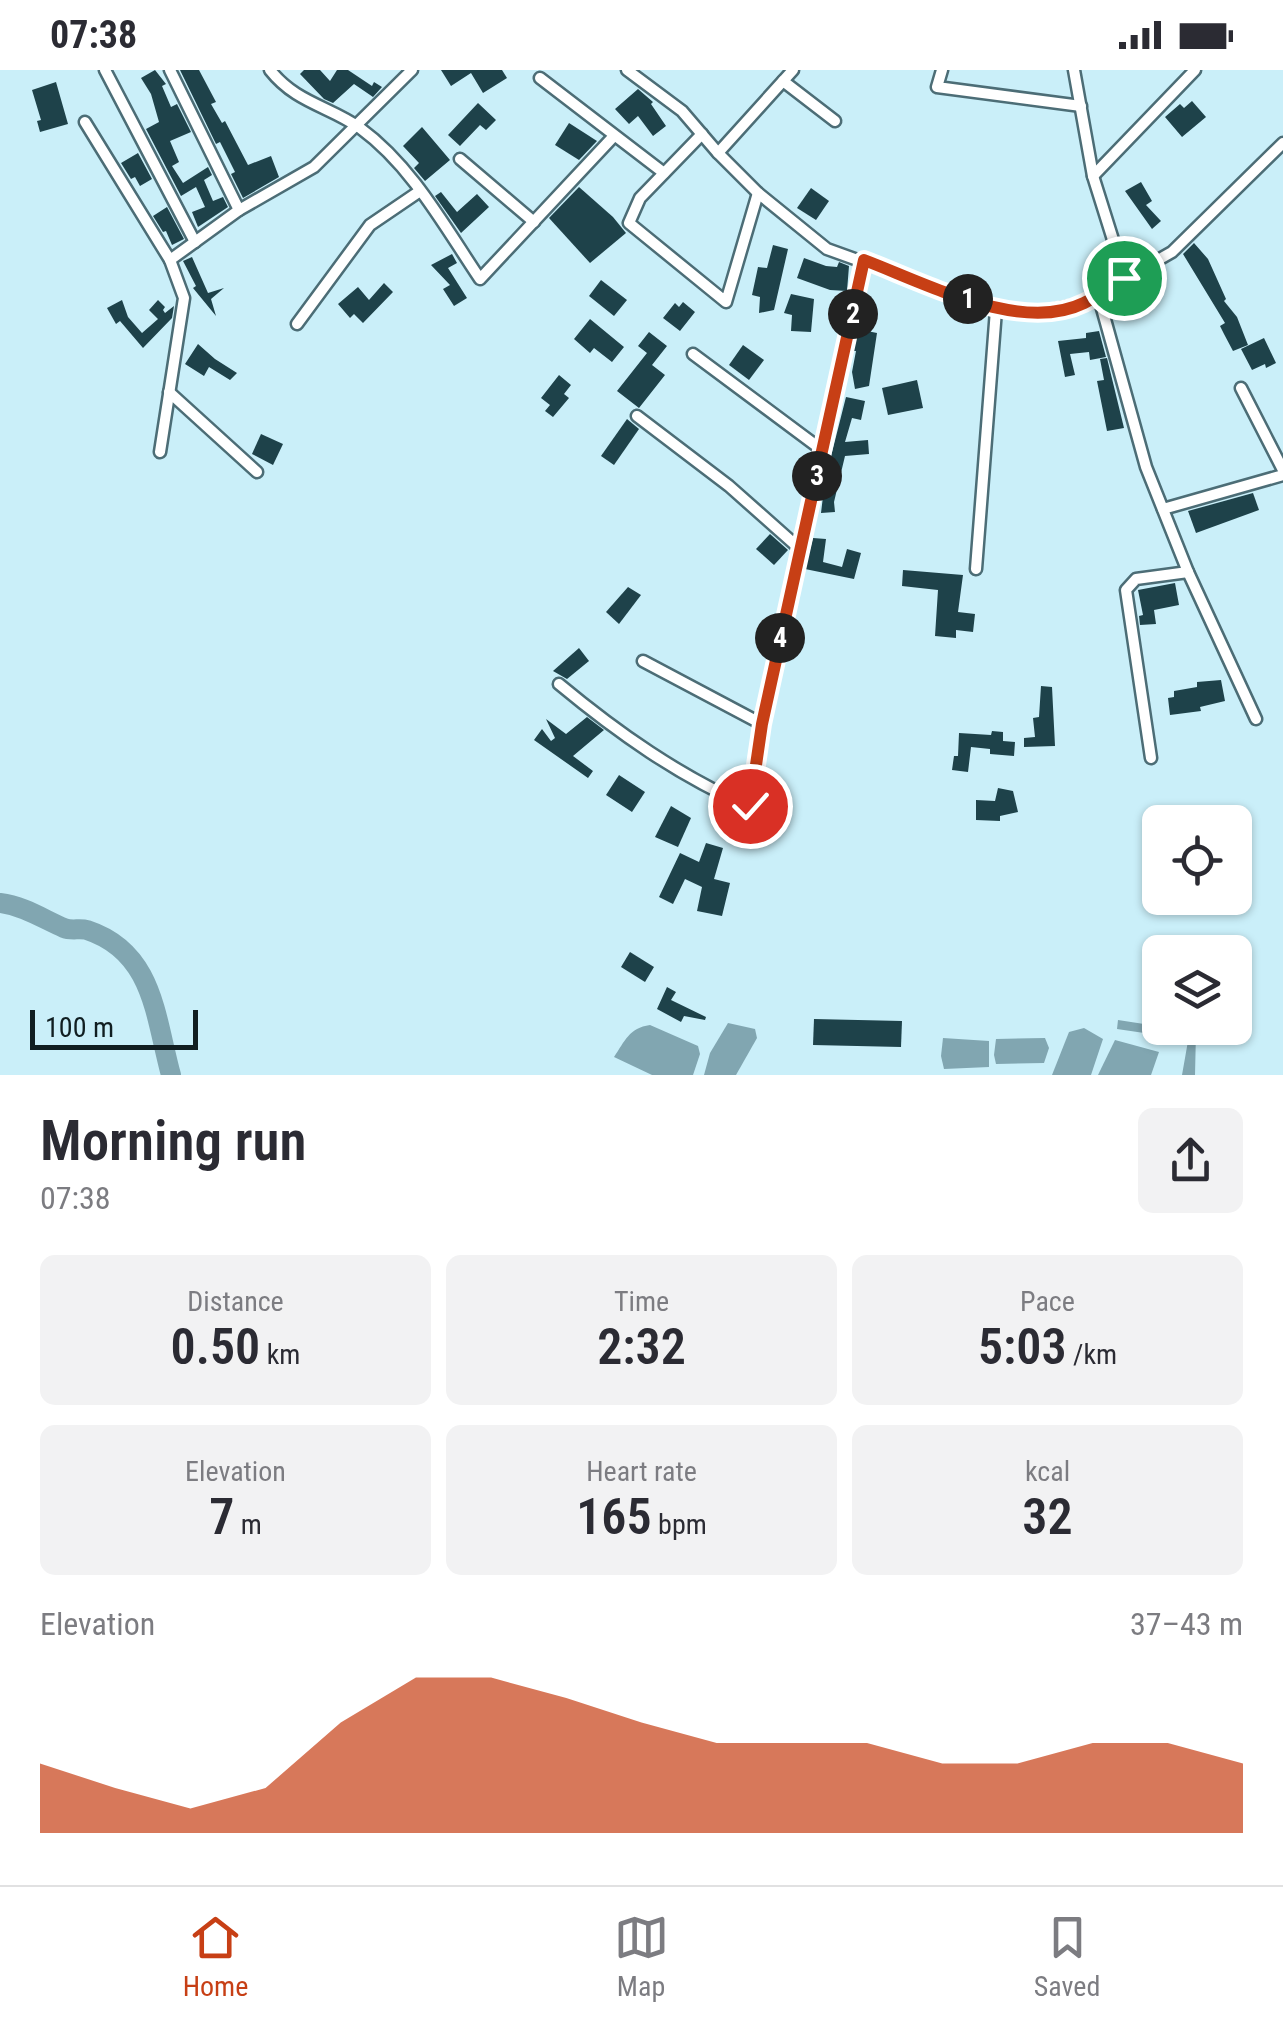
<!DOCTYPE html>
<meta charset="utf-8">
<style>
body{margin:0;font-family:"Roboto Condensed",sans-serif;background:#f2f2f3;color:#2b2b33;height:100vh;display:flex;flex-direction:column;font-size:38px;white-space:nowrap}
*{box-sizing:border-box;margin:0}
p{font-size:32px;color:#7c7c81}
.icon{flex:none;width:55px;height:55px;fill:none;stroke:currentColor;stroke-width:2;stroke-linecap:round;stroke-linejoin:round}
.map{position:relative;height:1005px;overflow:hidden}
.drawer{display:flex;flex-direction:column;background:#fff;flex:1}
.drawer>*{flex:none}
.tools{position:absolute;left:1142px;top:735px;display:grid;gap:20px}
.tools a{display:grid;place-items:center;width:110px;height:110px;border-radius:15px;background:#fff;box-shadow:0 2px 8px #0004;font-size:50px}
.scale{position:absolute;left:30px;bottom:25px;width:168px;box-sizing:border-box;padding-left:10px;border:5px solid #101e21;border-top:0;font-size:28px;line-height:35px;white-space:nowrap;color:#101e21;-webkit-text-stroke:8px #caeff9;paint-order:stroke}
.pin{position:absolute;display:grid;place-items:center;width:85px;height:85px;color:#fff;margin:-42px;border:5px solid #fff;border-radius:50%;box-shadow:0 2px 10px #0007}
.km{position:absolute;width:50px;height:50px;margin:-25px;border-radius:50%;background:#222;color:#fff;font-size:28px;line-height:50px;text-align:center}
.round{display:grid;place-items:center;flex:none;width:105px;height:105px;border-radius:15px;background:#f2f2f3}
.head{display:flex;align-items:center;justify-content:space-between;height:170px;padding:0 40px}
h1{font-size:55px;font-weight:600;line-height:75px}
.stats{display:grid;grid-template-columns:repeat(3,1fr);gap:15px;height:170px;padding:10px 40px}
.stats div{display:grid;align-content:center;border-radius:15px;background:#f2f2f3;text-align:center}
.stats b{font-size:50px;font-weight:600}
.stats small{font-size:28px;font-weight:400}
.stats p{font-size:28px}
.chart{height:280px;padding:20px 40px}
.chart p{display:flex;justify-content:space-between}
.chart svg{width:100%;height:180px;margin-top:10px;fill:#c73f15;opacity:.7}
.status{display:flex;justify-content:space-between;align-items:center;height:70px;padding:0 50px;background:#fff;direction:ltr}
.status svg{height:28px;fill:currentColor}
.menu{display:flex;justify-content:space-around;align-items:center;height:140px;border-top:2px solid #e1e1e2;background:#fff;font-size:28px;color:#7c7c81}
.menu a{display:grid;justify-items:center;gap:5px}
.menu .selected{color:#c73f15}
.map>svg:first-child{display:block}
.water{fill:#81a6b1}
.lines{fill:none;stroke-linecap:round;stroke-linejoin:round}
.river{stroke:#81a6b1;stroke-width:20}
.building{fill:#1e424a}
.minor-casing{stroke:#4c6d76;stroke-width:15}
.minor{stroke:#fff;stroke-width:10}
.route-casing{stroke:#fff;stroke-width:20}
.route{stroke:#c73f15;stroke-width:12}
</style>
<div class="status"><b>07:38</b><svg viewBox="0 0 49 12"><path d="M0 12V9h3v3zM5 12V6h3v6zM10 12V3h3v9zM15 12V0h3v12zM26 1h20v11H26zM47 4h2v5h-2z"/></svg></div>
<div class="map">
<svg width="1283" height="1005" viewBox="0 0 1283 1005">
<rect width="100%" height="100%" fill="#caeff9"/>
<!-- water -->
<g class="water">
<path d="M1118,950L1196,962L1195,1005H1182L1188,971L1185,969L1117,959Z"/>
<path d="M728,953L755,959L757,968L736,1005H704L710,983Z"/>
<path d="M650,955L698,976L700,984L693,1005H652L614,987C625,971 629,958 650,955Z"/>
<path d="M1084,958L1103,969L1091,1005H1052L1069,962Z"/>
<path d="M943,968L989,971V997L944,999L941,986Z"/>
<path d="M1045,968L1049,978L1044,993L996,994L994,985L996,969Z"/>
<path d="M1115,970L1159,982L1151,1005H1098Z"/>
</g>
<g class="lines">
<!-- river -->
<path class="river" d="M0,833C24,836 43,849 64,858C71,861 80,858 87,860C154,882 155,947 171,1005"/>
</g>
<!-- building -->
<g class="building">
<path d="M155,0L166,14L162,16L171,37L177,34L191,62L170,71L179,92L172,96L183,113L208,97L212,105L204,110L213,131L223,127L228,137L198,157L192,142L205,137L196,117L181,126L146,59L159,52L151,24L141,8Z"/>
<path d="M180,0H199L216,32L211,34L222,53L225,51L248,95L271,86L279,107L243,128L231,104L235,102L220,72L216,74Z"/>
<path d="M304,0H320L330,11L337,0H348L372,16L374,12L382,17L373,27L354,14L333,33L324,29L300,4Z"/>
<path d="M441,0H502L507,8L483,23L471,3L451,16Z"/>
<path d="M56,12L68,54L40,62L37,51L41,50L32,20Z"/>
<path d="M638,19L653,32L651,34L666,56L653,66L638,46L629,54L615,39Z"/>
<path d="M1192,31L1206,47L1182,67L1165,47L1180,34L1184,38Z"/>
<path d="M478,33L496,50L486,60L480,55L460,76L448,65Z"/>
<path d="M569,53L597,71L579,90L555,75Z"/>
<path d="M422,57L450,90L425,111L414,98L419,93L403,76Z"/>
<path d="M138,83L152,109L140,116L135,107L131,109L121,93Z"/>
<path d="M1141,112L1152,131L1146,135L1161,151L1152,159L1125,121Z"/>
<path d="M579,117L613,147L626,163L590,193L549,148Z"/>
<path d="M811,118L829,131L816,150L797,138Z"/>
<path d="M441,122L457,142L477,124L489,137L461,163L435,126Z"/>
<path d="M167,137L184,169L172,175L166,161L163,162L153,146Z"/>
<path d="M1194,173L1208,189L1226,229L1224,231L1237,247L1248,275L1233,281L1224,264L1220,256L1225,253L1183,184Z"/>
<path d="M773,175L788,179L774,240L759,243L760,227L752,225L758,197L767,198Z"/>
<path d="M452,184L457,193L448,198L467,228L454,236L443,219L450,215L431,195Z"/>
<path d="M192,187L208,223L224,218L211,229L216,246L193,218L196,216L183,191Z"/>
<path d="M804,188L826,196L837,197L839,192L849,196L847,221L830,220L797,208Z"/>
<path d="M601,210L627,230L614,246L589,226Z"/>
<path d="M384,213L393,222L363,253L354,244L350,248L338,234L358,217L369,230Z"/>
<path d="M791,224L814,229L811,262L791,261L792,245L784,243Z"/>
<path d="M122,230L128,247L142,263L158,249L149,240L158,230L165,237L163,240L165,243L174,236L172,248L143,278L120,251L116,254L107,238Z"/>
<path d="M683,232L695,242L680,261L663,248L675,233L679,237Z"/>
<path d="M860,248L869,250L867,261L877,263L869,316L855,319L852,302L856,281H853Z"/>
<path d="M590,249L624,277L612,292L594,278L590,283L574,269Z"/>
<path d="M1099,261L1106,287L1090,290L1089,282L1070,284L1075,305L1065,307L1058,271L1086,268V263Z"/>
<path d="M649,262L667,276L652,295L665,305L639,338L617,321L647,283L638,276Z"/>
<path d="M1264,268L1276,293L1266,298L1265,294L1252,300L1241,279Z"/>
<path d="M198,274L215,289L237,303L230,310L209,297L204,306L185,294Z"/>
<path d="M743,275L764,290L749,310L729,295Z"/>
<path d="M1107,288L1124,358L1107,361L1097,311L1104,310L1100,289Z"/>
<path d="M559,305L571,315L564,324L569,328L553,347L545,341L550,335L541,328Z"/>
<path d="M917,310L923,338L888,345L882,318Z"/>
<path d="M846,327L865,331L861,350L852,348L845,372L868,370L869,384L845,386L834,432L835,442L821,443L825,410Z"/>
<path d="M627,349L639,359L614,395L601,386Z"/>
<path d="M261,364L283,374L273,395L252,384Z"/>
<path d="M1253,423L1259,440L1196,463L1188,441Z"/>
<path d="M770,464L788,480L774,495L756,479Z"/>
<path d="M813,468L826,469L823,492L842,497L847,479L861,483L854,509L805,499Z"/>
<path d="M903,500L963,505L958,542L975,544L973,562L956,560V568L935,566L938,520L902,516Z"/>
<path d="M1175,513L1179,535L1154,540L1156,554L1140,555L1139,546L1143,545L1138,520Z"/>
<path d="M628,517L641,525L619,554L606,542Z"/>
<path d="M579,578L589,591L567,609L553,601Z"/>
<path d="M1221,610L1225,631L1200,637L1201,641L1170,645L1168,628L1174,627V621L1197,617V612Z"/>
<path d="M1041,616L1052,617L1055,676L1024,677V668L1035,667L1033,648L1039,647Z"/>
<path d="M587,647L604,660L573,686L593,701L588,708L534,670L542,659L551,671L555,668L546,649L566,664Z"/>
<path d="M992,661L1003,662V671L1015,672L1014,686L990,684V679L971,677L968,702L952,700L954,686H958L959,663L991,665Z"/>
<path d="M619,705L645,722L632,742L606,725Z"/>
<path d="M998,718L1013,721L1018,742L1000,746V751L976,750V730L995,731Z"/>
<path d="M671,736L691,748L678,777L655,767Z"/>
<path d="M706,773L723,778L714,809L730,813L722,846L697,841L702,817L685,809L673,834L659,827L680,783L699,792Z"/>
<path d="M630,882L654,897L645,912L621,897Z"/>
<path d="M667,917L676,922L671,930L706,947L705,950L684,946L681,952L657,939Z"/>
<path d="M814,949L902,951L901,977L813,975Z"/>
</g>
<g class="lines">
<defs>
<g id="minor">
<path d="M105,0L195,172"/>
<path d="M170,0L239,140"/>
<path d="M270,0C296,33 329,36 360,58C412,96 445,157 480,209L613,67"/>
<path d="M627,0L682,41L718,83L793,0"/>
<path d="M942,0L937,17L1081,36"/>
<path d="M1074,0L1093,106L1125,208"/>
<path d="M540,8L664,103"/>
<path d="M783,11L835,51"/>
<path d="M85,52L170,190L239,140L314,97L412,0"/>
<path d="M702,64L640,128L629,153L726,232L758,123"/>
<path d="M718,83L758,123L827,179L996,240L1036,243L1081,234L1172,182L1283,73"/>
<path d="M460,89L534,152"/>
<path d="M1093,106L1195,0"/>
<path d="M1098,224L1146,397L1188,502L1256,649"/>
<path d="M297,254L370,155L420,121"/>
<path d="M693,284L822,380"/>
<path d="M1241,318L1283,400"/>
<path d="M169,322L257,402"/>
<path d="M637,346L729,416L800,479"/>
<path d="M160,382L184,228L170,190"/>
<path d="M1163,439L1283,405"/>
<path d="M976,499L996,240"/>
<path d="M643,591L762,654"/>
<path d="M559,614C618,663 679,706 750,737L762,654L864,190"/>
<path d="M1151,688L1126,520L1136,509L1188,502"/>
</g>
</defs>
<!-- minor casing -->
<use href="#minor" class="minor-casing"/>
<!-- minor -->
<use href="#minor" class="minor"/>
</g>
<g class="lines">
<defs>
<path id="route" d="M750,736L762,654L864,190C925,213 1021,264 1084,233C1098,226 1111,216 1124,208"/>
</defs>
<!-- route casing -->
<use href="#route" class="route-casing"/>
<!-- route -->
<use href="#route" class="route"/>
</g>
</svg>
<div class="tools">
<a><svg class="icon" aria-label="locate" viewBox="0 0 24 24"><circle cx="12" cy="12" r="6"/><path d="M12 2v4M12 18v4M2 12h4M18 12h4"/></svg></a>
<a><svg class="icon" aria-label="layers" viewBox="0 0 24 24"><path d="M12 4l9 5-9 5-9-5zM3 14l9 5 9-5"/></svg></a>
</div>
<div class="scale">100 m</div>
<div class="pin" style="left:1124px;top:208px;background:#1e9e55"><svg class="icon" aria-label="arrive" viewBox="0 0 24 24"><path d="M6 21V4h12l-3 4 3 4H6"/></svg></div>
<div class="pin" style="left:750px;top:736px;background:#d93025"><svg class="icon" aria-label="check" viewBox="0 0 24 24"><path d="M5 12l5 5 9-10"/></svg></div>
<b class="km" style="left:968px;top:229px">1</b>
<b class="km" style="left:853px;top:244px">2</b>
<b class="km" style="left:817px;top:406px">3</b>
<b class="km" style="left:780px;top:568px">4</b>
</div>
<section class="drawer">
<div class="head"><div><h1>Morning run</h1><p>07:38</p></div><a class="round"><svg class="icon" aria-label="share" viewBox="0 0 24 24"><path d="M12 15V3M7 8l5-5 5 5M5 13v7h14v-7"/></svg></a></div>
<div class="stats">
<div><p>Distance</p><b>0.50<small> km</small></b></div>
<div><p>Time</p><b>2:32</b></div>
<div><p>Pace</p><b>5:03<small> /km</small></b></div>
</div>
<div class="stats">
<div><p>Elevation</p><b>7<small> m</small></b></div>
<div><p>Heart rate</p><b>165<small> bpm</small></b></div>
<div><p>kcal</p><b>32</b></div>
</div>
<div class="chart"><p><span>Elevation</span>37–43 m</p>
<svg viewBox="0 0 160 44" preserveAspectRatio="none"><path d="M0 44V27L10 33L20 38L30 33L40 17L50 6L60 6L70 11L80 17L90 22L100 22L110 22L120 27L130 27L140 22L150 22L160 27V44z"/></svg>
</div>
</section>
<nav class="menu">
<a class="selected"><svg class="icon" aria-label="home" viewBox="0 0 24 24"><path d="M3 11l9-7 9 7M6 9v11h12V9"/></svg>Home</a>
<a><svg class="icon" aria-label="map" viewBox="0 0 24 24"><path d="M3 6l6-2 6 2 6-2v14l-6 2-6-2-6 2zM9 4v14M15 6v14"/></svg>Map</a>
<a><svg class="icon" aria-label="saved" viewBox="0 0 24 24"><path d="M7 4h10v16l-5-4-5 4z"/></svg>Saved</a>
</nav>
